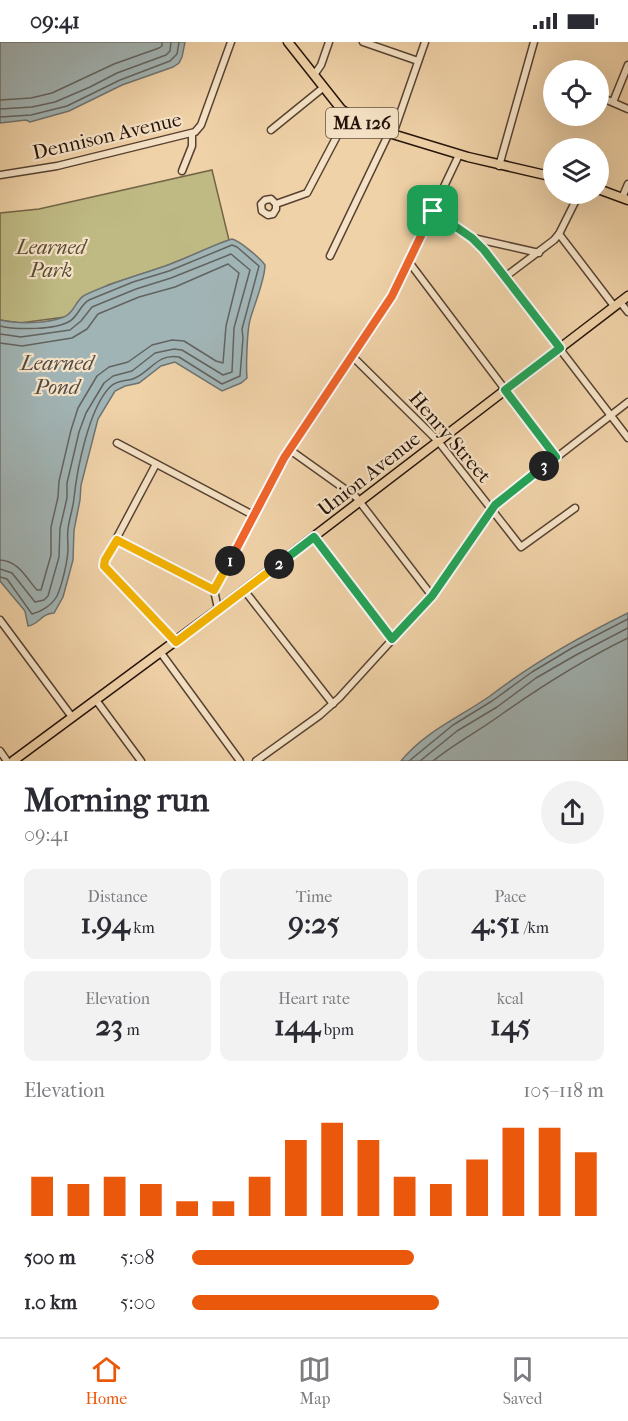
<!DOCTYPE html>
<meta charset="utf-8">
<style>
body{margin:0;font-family:"IM FELL French Canon",serif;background:#f2f2f3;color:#2b2b33;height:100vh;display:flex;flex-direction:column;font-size:22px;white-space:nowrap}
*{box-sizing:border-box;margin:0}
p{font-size:20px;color:#7c7c81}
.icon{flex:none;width:33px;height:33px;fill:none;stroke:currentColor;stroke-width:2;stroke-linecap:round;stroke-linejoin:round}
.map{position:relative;height:719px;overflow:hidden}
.drawer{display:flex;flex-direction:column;background:#fff;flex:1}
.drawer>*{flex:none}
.controls{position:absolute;left:543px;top:18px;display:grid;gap:12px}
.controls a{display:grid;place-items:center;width:66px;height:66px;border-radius:50%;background:#fff;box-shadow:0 6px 24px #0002;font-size:30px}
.pin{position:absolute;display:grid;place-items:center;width:51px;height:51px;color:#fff;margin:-26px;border-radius:12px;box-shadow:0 3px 9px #0006}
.km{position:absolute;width:30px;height:30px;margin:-15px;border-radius:50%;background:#222;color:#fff;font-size:16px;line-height:30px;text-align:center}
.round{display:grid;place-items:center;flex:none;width:63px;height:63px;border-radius:32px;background:#f2f2f3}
.summary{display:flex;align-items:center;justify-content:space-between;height:102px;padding:0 24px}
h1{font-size:33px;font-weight:700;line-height:45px}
.stats{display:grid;grid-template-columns:repeat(3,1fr);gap:9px;height:102px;padding:6px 24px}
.stats div{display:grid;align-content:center;border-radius:12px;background:#f2f2f3;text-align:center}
.stats b{font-size:30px;font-weight:700}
.stats small{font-size:16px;font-weight:400}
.stats p{font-size:16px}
.chart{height:168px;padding:12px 24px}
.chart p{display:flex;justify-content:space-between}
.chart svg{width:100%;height:108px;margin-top:6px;stroke:#ea580c;stroke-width:6}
ul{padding:0 24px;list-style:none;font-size:20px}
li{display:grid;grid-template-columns:96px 72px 1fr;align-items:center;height:45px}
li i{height:15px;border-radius:8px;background:#ea580c}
.status{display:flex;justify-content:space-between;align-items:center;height:42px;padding:0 30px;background:#fff;direction:ltr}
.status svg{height:16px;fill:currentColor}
.tab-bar{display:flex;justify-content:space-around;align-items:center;height:84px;border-top:2px solid #e1e1e2;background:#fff;font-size:16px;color:#7c7c81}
.tab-bar a{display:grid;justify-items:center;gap:3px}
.tab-bar .active{color:#ea580c}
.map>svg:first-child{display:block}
.green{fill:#bfba84;stroke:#726647;stroke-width:1.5}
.water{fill:#a1b4b5;stroke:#6f7371;stroke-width:1.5}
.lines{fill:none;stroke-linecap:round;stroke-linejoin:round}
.shore{stroke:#626360;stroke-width:1.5}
.minor-casing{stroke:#574232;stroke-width:9}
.major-casing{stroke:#24120a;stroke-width:11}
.minor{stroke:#f5e2c6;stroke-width:6}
.major{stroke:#f0d2a8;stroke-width:8}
.split-1-casing{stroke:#fff;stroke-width:12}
.split-2-casing{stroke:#fff;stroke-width:12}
.split-3-casing{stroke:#fff;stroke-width:12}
.split-4-casing{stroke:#fff;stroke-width:12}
.split-1{stroke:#f0652b;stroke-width:8}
.split-2{stroke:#f5b400;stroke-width:8}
.split-3{stroke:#22a559;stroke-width:8}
.split-4{stroke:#22a559;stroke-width:8}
.labels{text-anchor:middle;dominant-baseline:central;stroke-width:4.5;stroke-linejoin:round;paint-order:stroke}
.shield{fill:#f5e2c6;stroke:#635042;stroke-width:1.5}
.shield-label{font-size:18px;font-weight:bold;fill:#24120a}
.street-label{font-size:20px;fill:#24120a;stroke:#f5e2c6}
.park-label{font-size:20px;font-style:italic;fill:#5a4d35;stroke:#f5e2c6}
.water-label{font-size:21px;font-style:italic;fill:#504b46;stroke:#f5e2c6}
</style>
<div class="status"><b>09:41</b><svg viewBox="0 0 49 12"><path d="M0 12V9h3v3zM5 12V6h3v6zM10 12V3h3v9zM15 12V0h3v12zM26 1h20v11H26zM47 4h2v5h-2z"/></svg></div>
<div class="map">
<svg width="628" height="719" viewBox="0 0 628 719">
<rect width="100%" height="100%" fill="#f0d2a8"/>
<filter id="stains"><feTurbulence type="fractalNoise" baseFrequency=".00333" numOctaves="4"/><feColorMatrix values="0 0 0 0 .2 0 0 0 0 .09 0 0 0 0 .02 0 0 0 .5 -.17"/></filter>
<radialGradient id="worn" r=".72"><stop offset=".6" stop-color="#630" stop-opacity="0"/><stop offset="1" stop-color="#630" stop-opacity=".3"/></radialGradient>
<!-- green -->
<path class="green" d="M212,128L229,198L166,224L108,243L77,261L74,268L65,275L20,281L0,278V171L39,167Z"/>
<!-- water -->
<g class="water">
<path d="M0,0H185L182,15L179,21L173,25L122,43L69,69L30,80L26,78L0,81Z"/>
<path d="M232,197C240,199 260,216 265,223C265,238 254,263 250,278C247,289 246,324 247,336L241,341L222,349L175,320L161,324L139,341L125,344L115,349L98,377L81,443L80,458L74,488L73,518L63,555L54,571C40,572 40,582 28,584L25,569L0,539V278C18,282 46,282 64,275C75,271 75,258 85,253C112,240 140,233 168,223C190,215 210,204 232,197Z"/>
<path d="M628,571V719H401C424,690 460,675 490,654C533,621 579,595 628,571Z"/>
</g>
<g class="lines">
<!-- shore -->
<g class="shore">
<path d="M0,58L31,56L52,51L114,22L159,6L162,4V0"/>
<path d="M0,67L32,65L55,60L90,45L117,31L166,13L170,9L171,0"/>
<path d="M0,75L31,73L67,64L120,38L170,19L177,12L179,0"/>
<path d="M0,284C16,288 56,288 70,279C79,273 80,263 89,258L133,240L169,229L232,203L237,205L259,224L242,287L243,296L240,334L222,342L179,315C158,311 151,329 135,336C127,340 118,337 110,345C89,366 77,427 74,456C73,467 69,477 68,487C67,494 68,499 68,506C68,518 62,543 57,554C52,563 41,570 32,572L7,537L0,535"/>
<path d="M0,292L21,295L70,288L81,279L92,265L136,247L171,236L231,212L250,228L234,286L232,330L223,333L182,308L174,307L155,311L132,329L113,334L104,341L86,371L79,390L67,441V456L60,486L59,515L48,554L44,558L35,560L12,531L0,527"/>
<path d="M0,301L22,304L72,296L87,287L98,272L139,255L175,245L228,222L239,231L226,284L223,321L216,319L184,299L172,298L152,303L128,320L109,325L97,334L78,366L71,388L59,439L58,455L51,485V513L41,548H37C26,536 19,519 0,518"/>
<path d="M409,719L453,683L492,659L532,630L572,606L628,577"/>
<path d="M420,719L457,689L497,665L536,636L576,613L628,586"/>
<path d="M433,719C455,701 479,689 502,672C542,644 583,618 628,596"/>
</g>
<defs>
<g id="minor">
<path d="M363,0L418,19"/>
<path d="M314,33L321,23L329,0"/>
<path d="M598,54L628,67"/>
<path d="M613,60L628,23"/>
<path d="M271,88L324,45"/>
<path d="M393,92L425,0"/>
<path d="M499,124L534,0"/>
<path d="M182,129L192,104V92"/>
<path d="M0,133L57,124L195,90L201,83L231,0"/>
<path d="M622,156L628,142"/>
<path d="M276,162V167L273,172L268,173L262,169L261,162L265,158L271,157L276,162L307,151L348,73"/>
<path d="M433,169L472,196L484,208L628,396"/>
<path d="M559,192L614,264"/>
<path d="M473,196L539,211"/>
<path d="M330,214L389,91"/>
<path d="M409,220L556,415"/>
<path d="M505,235L554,198L559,192L579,152"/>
<path d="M620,260L628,270"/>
<path d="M352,314L438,399L521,505L575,466"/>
<path d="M117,401L253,473"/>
<path d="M290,408L356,455L432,554"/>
<path d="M156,422L105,518L104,524L175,600"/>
<path d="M314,495L391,597"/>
<path d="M117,498L214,548"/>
<path d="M244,548L333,662"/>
<path d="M218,567L214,548L253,473L290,408L392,254L459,113"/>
<path d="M0,578L72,675"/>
<path d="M161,611L240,719"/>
<path d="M96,658L141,719"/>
<path d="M0,709L7,719"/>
<path d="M256,719L320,673L339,656L432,554L495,463L628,360"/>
</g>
<g id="major">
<path d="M288,0L341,67L357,78L389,91L468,115L554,135"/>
<path d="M598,147L628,158"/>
<path d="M13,719L231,558L628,254"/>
</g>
</defs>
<!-- minor casing -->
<use href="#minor" class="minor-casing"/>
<!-- major casing -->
<use href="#major" class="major-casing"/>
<!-- minor -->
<use href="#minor" class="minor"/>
<!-- major -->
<use href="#major" class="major"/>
</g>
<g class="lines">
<defs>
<path id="split-1" d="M230,519L284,416L392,254L433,169"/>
<path id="split-2" d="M230,519L214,548L117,498L105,518L104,524L176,600L279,522"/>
<path id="split-3" d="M279,522L314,495L392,597L432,554L495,463L544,424"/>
<path id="split-4" d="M433,169L472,196L484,208L560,306L505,348L556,415L544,424"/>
</defs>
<!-- split-1 casing -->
<use href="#split-1" class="split-1-casing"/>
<!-- split-2 casing -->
<use href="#split-2" class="split-2-casing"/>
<!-- split-3 casing -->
<use href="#split-3" class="split-3-casing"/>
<!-- split-4 casing -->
<use href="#split-4" class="split-4-casing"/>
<!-- split-1 -->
<use href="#split-1" class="split-1"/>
<!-- split-2 -->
<use href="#split-2" class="split-2"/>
<!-- split-3 -->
<use href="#split-3" class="split-3"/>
<!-- split-4 -->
<use href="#split-4" class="split-4"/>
</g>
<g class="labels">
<!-- shield labels -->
<rect class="shield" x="326" y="66" width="72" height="30" rx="4.5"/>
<g class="shield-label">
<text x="362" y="81">MA 126</text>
</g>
<!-- street labels -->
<g class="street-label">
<text transform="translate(107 94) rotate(-13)">Dennison Avenue</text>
<text transform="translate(450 395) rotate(49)">Henry Street</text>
<text transform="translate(369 432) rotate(-38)">Union Avenue</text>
</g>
<!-- park labels -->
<g class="park-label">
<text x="51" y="205">Learned<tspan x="51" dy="23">Park</tspan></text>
</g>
<!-- water labels -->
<g class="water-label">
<text x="57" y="321">Learned<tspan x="57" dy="24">Pond</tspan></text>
</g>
</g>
<rect width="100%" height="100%" filter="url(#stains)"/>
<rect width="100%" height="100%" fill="url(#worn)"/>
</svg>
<div class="controls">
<a><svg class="icon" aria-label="locate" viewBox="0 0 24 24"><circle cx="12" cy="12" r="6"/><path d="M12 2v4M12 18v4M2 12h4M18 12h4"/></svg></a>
<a><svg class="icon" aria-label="layers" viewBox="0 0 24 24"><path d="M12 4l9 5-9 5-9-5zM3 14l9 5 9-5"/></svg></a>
</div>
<div class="pin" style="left:433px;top:169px;background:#1e9e55"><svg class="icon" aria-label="arrive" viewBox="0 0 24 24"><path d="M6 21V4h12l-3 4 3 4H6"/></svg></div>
<b class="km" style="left:230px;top:519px">1</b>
<b class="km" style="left:279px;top:522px">2</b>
<b class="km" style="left:544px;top:424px">3</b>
</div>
<section class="drawer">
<div class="summary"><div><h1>Morning run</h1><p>09:41</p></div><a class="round"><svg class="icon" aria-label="share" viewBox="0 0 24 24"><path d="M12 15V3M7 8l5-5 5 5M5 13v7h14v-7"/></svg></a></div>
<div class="stats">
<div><p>Distance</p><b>1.94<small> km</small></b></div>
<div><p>Time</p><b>9:25</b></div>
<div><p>Pace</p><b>4:51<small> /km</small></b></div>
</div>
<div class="stats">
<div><p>Elevation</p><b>23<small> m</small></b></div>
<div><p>Heart rate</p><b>144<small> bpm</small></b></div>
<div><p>kcal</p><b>145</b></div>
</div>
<div class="chart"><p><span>Elevation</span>105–118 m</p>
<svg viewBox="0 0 160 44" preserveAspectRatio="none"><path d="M5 44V28M15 44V31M25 44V28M35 44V31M45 44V38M55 44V38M65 44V28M75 44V13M85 44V6M95 44V13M105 44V28M115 44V31M125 44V21M135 44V8M145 44V8M155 44V18"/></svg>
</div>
<ul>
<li><b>500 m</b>5:08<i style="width:54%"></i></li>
<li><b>1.0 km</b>5:00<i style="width:60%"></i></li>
</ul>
</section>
<nav class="tab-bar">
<a class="active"><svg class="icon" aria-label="home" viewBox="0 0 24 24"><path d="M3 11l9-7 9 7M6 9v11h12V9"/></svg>Home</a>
<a><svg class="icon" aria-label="map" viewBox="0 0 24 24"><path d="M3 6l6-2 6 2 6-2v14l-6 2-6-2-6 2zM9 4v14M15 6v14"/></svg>Map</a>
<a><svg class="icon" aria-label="saved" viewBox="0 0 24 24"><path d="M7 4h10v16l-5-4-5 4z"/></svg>Saved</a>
</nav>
